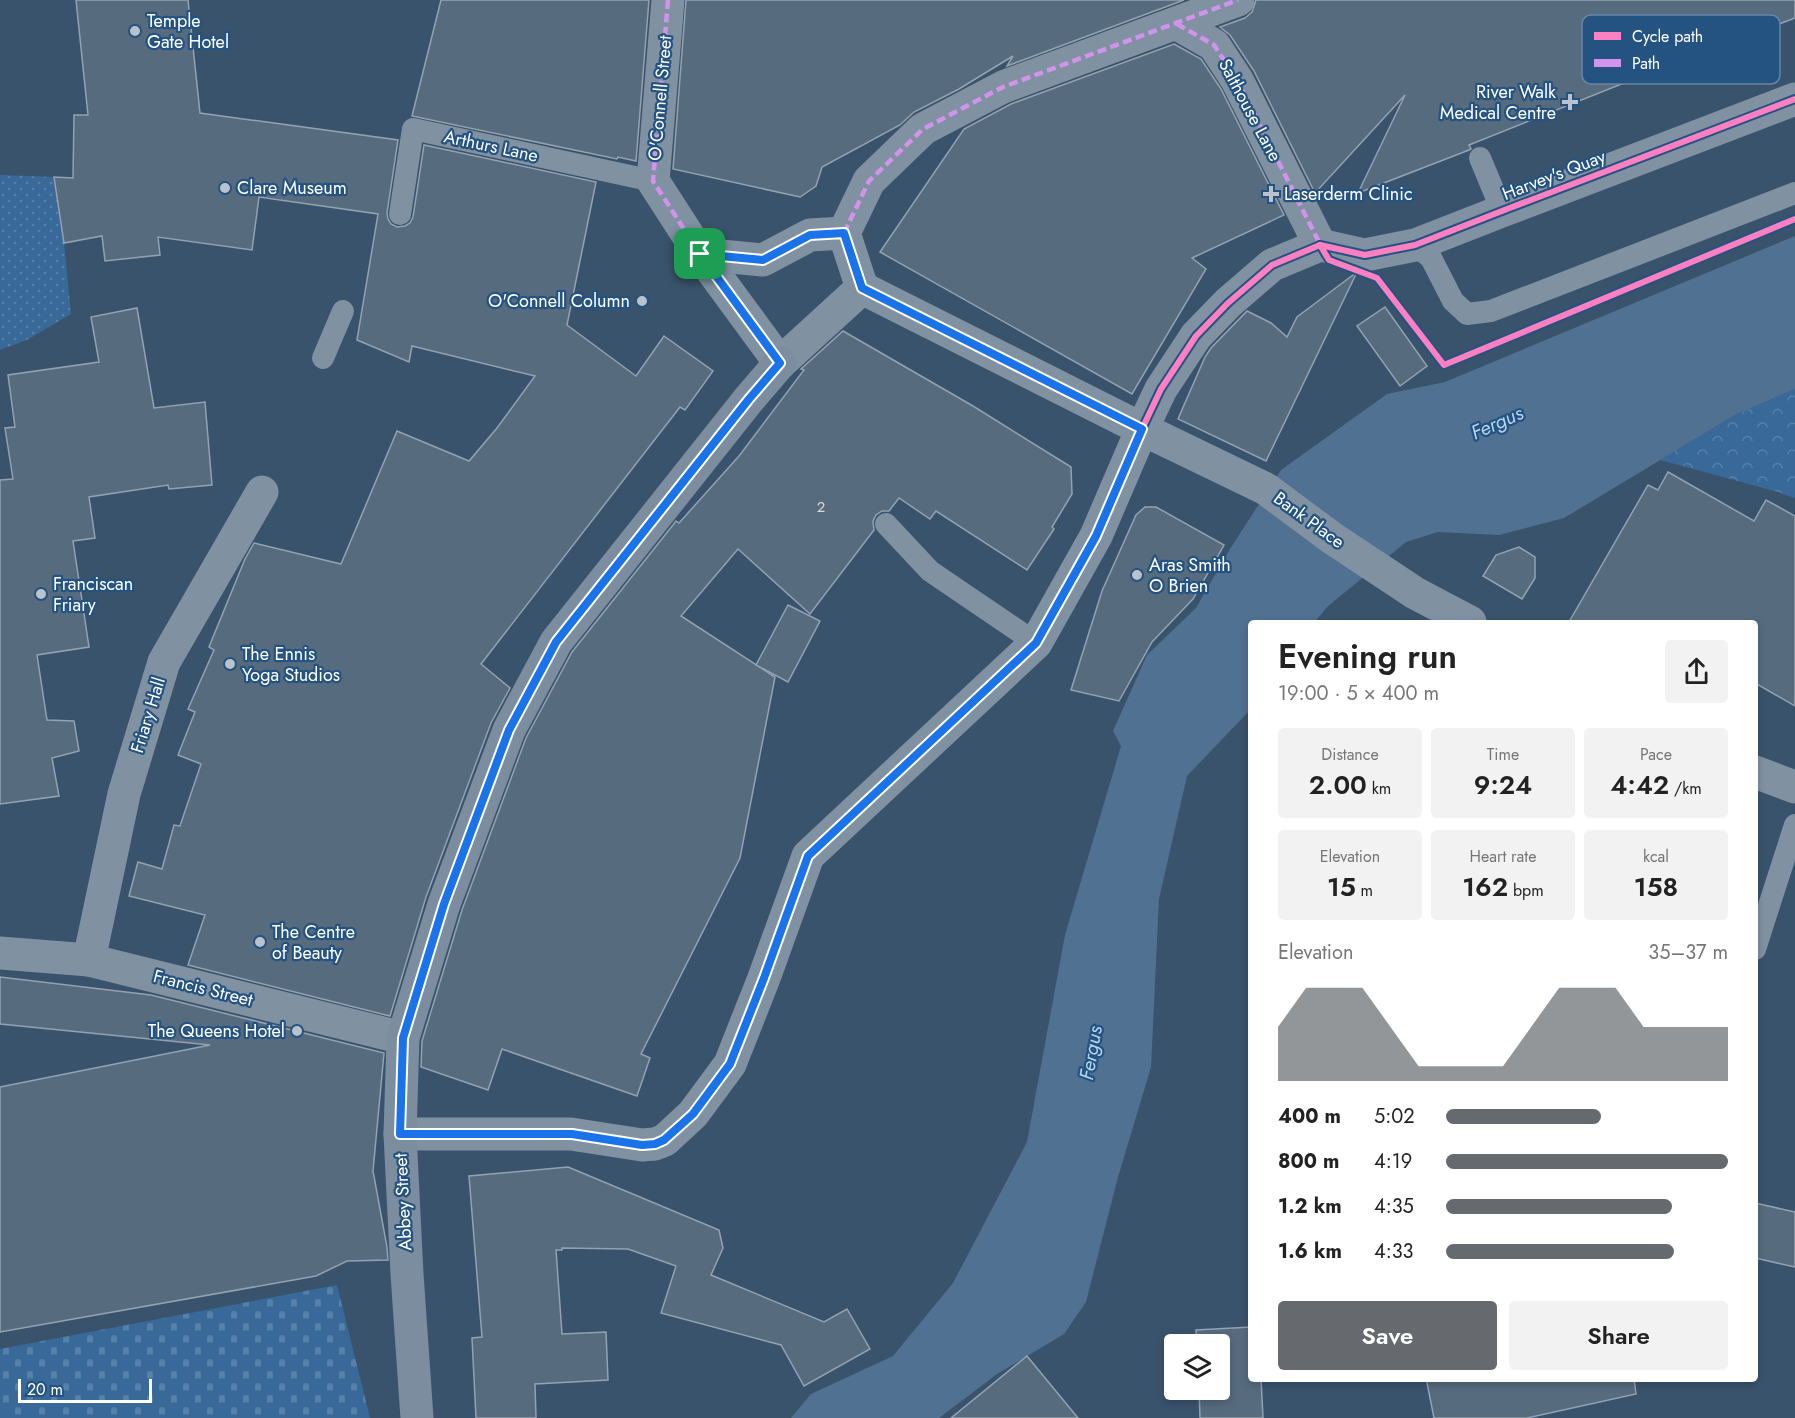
<!DOCTYPE html>
<meta charset="utf-8">
<style>
body{margin:0;font-family:Jost,sans-serif;background:#f2f2f2;color:#222;height:100vh;display:flex;flex-direction:column;font-size:22px;white-space:nowrap}
*{box-sizing:border-box;margin:0}
p{font-size:20px;color:#767676}
.icon{flex:none;width:33px;height:33px;fill:none;stroke:currentColor;stroke-width:2;stroke-linecap:round;stroke-linejoin:round}
.map{position:relative;flex:1;overflow:hidden}
.drawer{position:absolute;left:1248px;top:620px;width:510px;height:762px;display:flex;flex-direction:column;background:#fff;border-radius:6px;box-shadow:0 3px 9px #0003}
.drawer>*{flex:none}
.fabs{position:absolute;left:1164px;top:1334px;display:grid;gap:12px}
.fabs a{display:grid;place-items:center;width:66px;height:66px;border-radius:6px;background:#fff;box-shadow:0 3px 9px #0003;font-size:30px}
.scale{position:absolute;left:18px;bottom:15px;width:134px;box-sizing:border-box;padding-left:6px;border:3px solid #fff;border-top:0;font-size:16px;line-height:21px;white-space:nowrap;color:#fff;-webkit-text-stroke:4px #245382;paint-order:stroke}
.pin{position:absolute;display:grid;place-items:center;width:51px;height:51px;color:#fff;margin:-26px;border-radius:12px;box-shadow:0 3px 9px #0006}
.round{display:grid;place-items:center;flex:none;width:63px;height:63px;border-radius:6px;background:#f2f2f2}
.summary{display:flex;align-items:center;justify-content:space-between;height:102px;padding:0 30px}
h1{font-size:33px;font-weight:600;line-height:45px}
.stats{display:grid;grid-template-columns:repeat(3,1fr);gap:9px;height:102px;padding:6px 30px}
.stats div{display:grid;align-content:center;border-radius:6px;background:#f2f2f2;text-align:center}
.stats b{font-size:26px;font-weight:600}
.stats small{font-size:16px;font-weight:400}
.stats p{font-size:16px}
.chart{height:168px;padding:12px 30px}
.chart p{display:flex;justify-content:space-between}
.chart svg{width:100%;height:108px;margin-top:6px;fill:#666a6e;opacity:.7}
.cta{display:flex;gap:12px;margin-top:auto;padding:12px 30px}
.cta a{flex:1;height:69px;border-radius:6px;background:#666a6e;color:#fff;font-size:24px;font-weight:600;line-height:69px;text-align:center}
.cta a+a{background:#f2f2f2;color:#222}
ul{padding:0 30px;list-style:none;font-size:20px}
li{display:grid;grid-template-columns:96px 72px 1fr;align-items:center;height:45px}
li i{height:15px;border-radius:8px;background:#666a6e}
.map>svg:first-child{display:block}
.cemetery{fill:url(#cemetery-stones)}
.park{fill:url(#park-crowns)}
.garden{fill:url(#garden-dots)}
.water{fill:#517192}
.building{fill:#576b7f;stroke:#93a2b1;stroke-width:1.5}
.lines{fill:none;stroke-linecap:round;stroke-linejoin:round}
.service{stroke:#8091a2;stroke-width:22}
.pedestrian{stroke:#8091a2;stroke-width:33}
.minor{stroke:#8091a2;stroke-width:33}
.tertiary{stroke:#8091a2;stroke-width:33}
.secondary{stroke:#7b8d9f;stroke-width:33}
.quiet{stroke:#d193ec;stroke-width:4.5;stroke-dasharray:9 4.5;stroke-linecap:butt}
.cycleway-casing{stroke:#245382;stroke-width:10}
.cycleway{stroke:#ff80c0;stroke-width:6}
.route-casing{stroke:#fff;stroke-width:12}
.route{stroke:#1a73e8;stroke-width:8}
.poi-dot{fill:#bac3cc;stroke:#245382;stroke-width:2}
.labels{text-anchor:middle;dominant-baseline:central;stroke-width:4.5;stroke-linejoin:round;paint-order:stroke}
.number-label{font-size:15px;fill:#d5dadf}
.poi-label{font-size:18px;fill:#fff;stroke:#245382;text-anchor:start}
.street-label{font-size:18px;fill:#fff;stroke:#245382}
.water-label{font-size:20px;font-style:italic;fill:#b7d4ef;stroke:#245382}
.key{fill:#245382;stroke:#6687a8;stroke-width:1.5}
.key-label{font-size:16px;fill:#fff}
</style>
<div class="map">
<svg width="1795" height="1418" viewBox="0 0 1795 1418">
<defs>
<pattern id="cemetery-stones" width="16" height="16" patternUnits="userSpaceOnUse" patternTransform="scale(1.5)"><rect width="16" height="16" fill="#386999"/><path d="M2 7V4a2 2 0 0 1 4 0v3zM10 15v-3a2 2 0 0 1 4 0v3z" fill="#5680a8"/></pattern>
<pattern id="park-crowns" width="20" height="18" patternUnits="userSpaceOnUse" patternTransform="scale(1.5)"><rect width="20" height="18" fill="#386999"/><path d="M2 6a3 3 0 1 1 6 0M12 15a3 3 0 1 1 6 0" fill="none" stroke="#5680a8"/></pattern>
<pattern id="garden-dots" width="8" height="8" patternUnits="userSpaceOnUse" patternTransform="scale(1.5)"><rect width="8" height="8" fill="#386999"/><path d="M2 2h.1M6 6h.1" fill="none" stroke="#5680a8" stroke-width="1.8" stroke-linecap="round"/></pattern>
</defs>
<rect width="100%" height="100%" fill="#3a536c"/>
<!-- cemetery -->
<path class="cemetery" d="M337,1285L370,1418H0V1349Z"/>
<!-- park -->
<path class="park" d="M1795,389V498L1778,492L1660,460L1735,415Z"/>
<!-- garden -->
<path class="garden" d="M0,175L54,177L64,243L71,314L27,340L0,350Z"/>
<!-- water -->
<path class="water" d="M1795,236V389L1735,415L1564,518L1499,535L1438,532L1406,542L1327,607L1315,622H1251V709L1187,776L1159,899L1151,1067L1118,1177L1086,1302L1064,1334L997,1374L939,1418H791L811,1394L893,1356L953,1283L1027,1142L1065,935L1121,746L1113,731L1147,655L1196,608L1230,549L1281,470L1387,394L1445,382Z"/>
<!-- building -->
<g class="building">
<path d="M76,0H188L200,113L398,140L387,213L388,219L391,224L397,227L405,226L410,223L413,217L424,145L596,182L567,325L636,376L664,336L713,371L685,410L680,407L481,664L510,688L491,723L426,897L390,1016L188,965L205,915L129,896L138,862L162,869L174,825L180,826L201,764L178,755L195,712L188,709L214,650L209,647L245,559L254,543L341,564L397,431L469,461L497,428L535,376L412,346L409,362L357,340L378,214L259,197L252,250L158,237L160,255L105,261L102,236L64,243L54,177L73,178L74,115H88Z"/>
<path d="M441,0H649L636,161L618,157L617,159L412,116Z"/>
<path d="M686,0H1184L1007,66L1013,56L959,89L914,112L900,125L822,167L816,186L800,197L673,169Z"/>
<path d="M1256,0H1795V18L1649,73L1469,145L1471,149L1469,150L1358,193L1405,95L1315,193L1254,71L1230,35L1220,27L1245,18L1252,12Z"/>
<path d="M1174,44L1201,59L1221,89L1284,215L1192,258L1206,269L1132,394L880,252L964,129L1011,104Z"/>
<path d="M1357,272L1266,461L1178,419L1205,357L1211,348L1247,311L1271,323L1287,337L1297,317Z"/>
<path d="M1385,307L1427,366L1400,386L1357,326Z"/>
<path d="M137,308L154,408L205,402L212,485L169,489L168,485L89,497L95,538L73,541L89,647L37,655L47,720L74,721L79,751L52,758L59,796L0,804V480L13,479L5,428L15,427L8,375L99,362L91,317Z"/>
<path d="M843,331L973,406L1071,467L1072,494L1052,527L1054,529L1027,570L936,511L930,519L899,498L889,511H882L876,515L873,521L874,530L810,614L738,549L681,616L775,677L740,858L641,1054L650,1058L637,1096L502,1049L488,1090L421,1067L422,1041L462,910L526,738L572,652L673,525L676,521L679,523L739,456L804,370L801,369Z"/>
<path d="M1668,472L1754,521L1766,500L1795,516V706L1755,683V622H1569L1648,485L1658,490Z"/>
<path d="M1145,507H1156L1224,545L1193,599L1152,642L1119,701L1071,690L1102,591L1136,515Z"/>
<path d="M1519,547L1535,557V578L1522,599L1483,576L1496,555Z"/>
<path d="M788,605L820,621L788,682L756,665Z"/>
<path d="M0,977L151,995L384,1053L373,1171L387,1247L388,1260L347,1261L316,1276L0,1332V1087L210,1045L0,1024Z"/>
<path d="M568,1167L719,1230L723,1248L711,1275L824,1322L847,1309L870,1349L804,1386L781,1345L661,1313L676,1266L628,1249L562,1248V1250H556L562,1334L606,1332L608,1380L535,1384L536,1418H476L472,1338L482,1337L469,1176Z"/>
<path d="M1755,1203L1795,1212V1267L1755,1258Z"/>
<path d="M1251,1327V1378H1261L1263,1418H1200L1199,1389H1220V1344H1197L1196,1330Z"/>
<path d="M1027,1356L1078,1418H951Z"/>
<path d="M1426,1378H1634L1636,1394L1527,1418H1434Z"/>
</g>
<g class="lines">
<!-- service -->
<g class="service">
<path d="M1480,158L1502,211"/>
<path d="M400,214L413,129L653,181"/>
<path d="M1415,245L1431,258L1453,301L1467,314L1491,311L1795,193"/>
<path d="M323,358L343,311"/>
<path d="M886,524L930,571L1036,643"/>
<path d="M1755,949L1795,825"/>
</g>
<!-- pedestrian -->
<g class="pedestrian">
<path d="M668,0L653,181L700,254L780,363"/>
<path d="M1177,24L1214,45L1237,80L1320,245"/>
<path d="M844,233L869,181L923,129L1003,87L1238,0"/>
<path d="M844,233L862,288"/>
<path d="M700,254L763,260L810,235L844,233"/>
</g>
<!-- minor -->
<path class="minor" d="M89,960L124,794L164,662L262,492"/>
<!-- tertiary -->
<g class="tertiary">
<path d="M780,363L862,288L1142,429L1266,489L1332,538L1415,593L1470,622"/>
<path d="M1755,772L1795,787"/>
<path d="M0,953L89,960L403,1038"/>
<path d="M400,1134H571L642,1145L655,1144L665,1140L693,1114L730,1064L764,978L808,856L1036,643L1096,536L1142,429L1161,389L1196,336L1228,303L1272,265L1320,245L1365,255L1415,245L1502,211L1795,99"/>
</g>
<!-- secondary -->
<path class="secondary" d="M417,1418L407,1274L400,1134L403,1038L444,904L509,730L556,642L749,399L780,363"/>
<!-- quiet -->
<g class="quiet">
<path d="M668,0L653,181L700,254L780,363"/>
<path d="M1177,24L1214,45L1237,80L1322,248"/>
<path d="M844,233L869,181L923,129L1003,87L1238,0"/>
<path d="M844,233L862,288"/>
<path d="M700,254L763,260L810,235L844,233"/>
</g>
<defs>
<g id="cycleway">
<path d="M1320,245L1329,260L1377,278L1444,365L1795,219"/>
<path d="M1320,245L1365,255L1415,245L1502,211L1795,99"/>
<path d="M400,1134H571L642,1145L655,1144L665,1140L693,1114L730,1064L764,978L808,856L1036,643L1096,536L1142,429L1161,389L1196,336L1228,303L1272,265L1320,245"/>
</g>
</defs>
<!-- cycleway casing -->
<use href="#cycleway" class="cycleway-casing"/>
<!-- cycleway -->
<use href="#cycleway" class="cycleway"/>
</g>
<g class="lines">
<defs>
<path id="route" d="M844,233L862,288L1142,429L1096,536L1036,643L808,856L764,978L730,1064L693,1114L664,1140L655,1144L642,1145L572,1134H400L403,1038L444,904L509,730L556,642L749,399L780,363L700,254L763,260L810,235Z"/>
</defs>
<!-- route casing -->
<use href="#route" class="route-casing"/>
<!-- route -->
<use href="#route" class="route"/>
</g>
<!-- markers -->
<g class="poi-dot">
<circle cx="135" cy="31" r="6"/>
<path d="M1567 93h6v6h6v6h-6v6h-6v-6h-6v-6h6z"/>
<circle cx="225" cy="188" r="6"/>
<path d="M1268 185h6v6h6v6h-6v6h-6v-6h-6v-6h6z"/>
<circle cx="642" cy="301" r="6"/>
<circle cx="1137" cy="575" r="6"/>
<circle cx="41" cy="594" r="6"/>
<circle cx="230" cy="664" r="6"/>
<circle cx="260" cy="942" r="6"/>
<circle cx="297" cy="1031" r="6"/>
</g>
<g class="labels">
<!-- number labels -->
<g class="number-label">
<text x="821" y="507">2</text>
</g>
<!-- poi labels -->
<g class="poi-label">
<text x="147" y="21">Temple<tspan x="147" dy="21">Gate Hotel</tspan></text>
<text x="1556" y="92" text-anchor="end">River Walk<tspan x="1556" dy="21">Medical Centre</tspan></text>
<text x="237" y="188">Clare Museum</text>
<text x="1284" y="194">Laserderm Clinic</text>
<text x="630" y="301" text-anchor="end">O'Connell Column</text>
<text x="1149" y="565">Aras Smith<tspan x="1149" dy="21">O Brien</tspan></text>
<text x="53" y="584">Franciscan<tspan x="53" dy="21">Friary</tspan></text>
<text x="242" y="654">The Ennis<tspan x="242" dy="21">Yoga Studios</tspan></text>
<text x="272" y="932">The Centre<tspan x="272" dy="21">of Beauty</tspan></text>
<text x="285" y="1031" text-anchor="end">The Queens Hotel</text>
</g>
<!-- street labels -->
<g class="street-label">
<text transform="translate(660 98) rotate(-85)">O'Connell Street</text>
<text transform="translate(1250 110) rotate(62)">Salthouse Lane</text>
<text transform="translate(491 146) rotate(12)">Arthurs Lane</text>
<text transform="translate(1554 175) rotate(-21)">Harvey's Quay</text>
<text transform="translate(1309 520) rotate(36)">Bank Place</text>
<text transform="translate(148 715) rotate(-73)">Friary Hall</text>
<text transform="translate(203 988) rotate(14)">Francis Street</text>
<text transform="translate(403 1202) rotate(-93)">Abbey Street</text>
</g>
<!-- water labels -->
<g class="water-label">
<text transform="translate(1497 423) rotate(-24)">Fergus</text>
<text transform="translate(1091 1053) rotate(-80)">Fergus</text>
</g>
</g>
<!-- legend -->
<rect x="1582" y="15" width="198" height="69" rx="9" class="key"/>
<rect x="1594" y="32" width="27" height="8" fill="#ff80c0"/>
<rect x="1594" y="59" width="27" height="8" fill="#d193ec"/>
<g class="key-label">
<text x="1632" y="42">Cycle path</text>
<text x="1632" y="69">Path</text>
</g>
</svg>
<div class="fabs">
<a><svg class="icon" aria-label="layers" viewBox="0 0 24 24"><path d="M12 4l9 5-9 5-9-5zM3 14l9 5 9-5"/></svg></a>
</div>
<div class="scale">20 m</div>
<div class="pin" style="left:700px;top:254px;background:#1e9e55"><svg class="icon" aria-label="arrive" viewBox="0 0 24 24"><path d="M6 21V4h12l-3 4 3 4H6"/></svg></div>
<section class="drawer">
<div class="summary"><div><h1>Evening run</h1><p>19:00 · 5 × 400 m</p></div><a class="round"><svg class="icon" aria-label="share" viewBox="0 0 24 24"><path d="M12 15V3M7 8l5-5 5 5M5 13v7h14v-7"/></svg></a></div>
<div class="stats">
<div><p>Distance</p><b>2.00<small> km</small></b></div>
<div><p>Time</p><b>9:24</b></div>
<div><p>Pace</p><b>4:42<small> /km</small></b></div>
</div>
<div class="stats">
<div><p>Elevation</p><b>15<small> m</small></b></div>
<div><p>Heart rate</p><b>162<small> bpm</small></b></div>
<div><p>kcal</p><b>158</b></div>
</div>
<div class="chart"><p><span>Elevation</span>35–37 m</p>
<svg viewBox="0 0 160 44" preserveAspectRatio="none"><path d="M0 44V22L10 6L20 6L30 6L40 22L50 38L60 38L70 38L80 38L90 22L100 6L110 6L120 6L130 22L140 22L150 22L160 22V44z"/></svg>
</div>
<ul>
<li><b>400 m</b>5:02<i style="width:55%"></i></li>
<li><b>800 m</b>4:19<i style="width:100%"></i></li>
<li><b>1.2 km</b>4:35<i style="width:80%"></i></li>
<li><b>1.6 km</b>4:33<i style="width:81%"></i></li>
</ul>
<div class="cta"><a>Save</a><a>Share</a></div>
</section>
</div>
